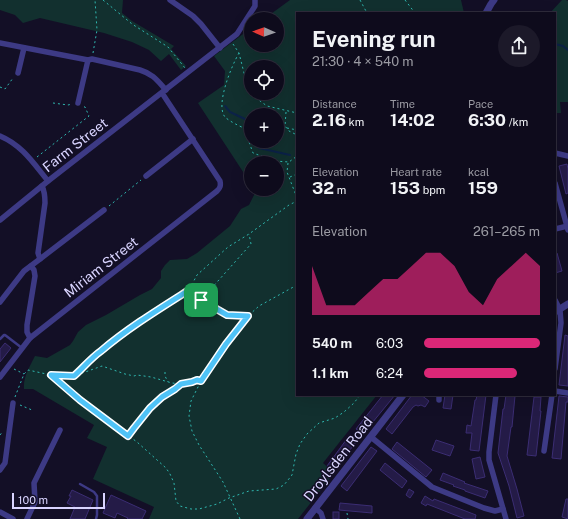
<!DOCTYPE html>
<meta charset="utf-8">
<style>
body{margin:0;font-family:"Public Sans",sans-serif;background:#1c1929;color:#f1f3f6;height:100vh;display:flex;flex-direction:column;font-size:15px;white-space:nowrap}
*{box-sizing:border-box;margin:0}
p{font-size:13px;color:#9b9ba3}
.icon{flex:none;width:22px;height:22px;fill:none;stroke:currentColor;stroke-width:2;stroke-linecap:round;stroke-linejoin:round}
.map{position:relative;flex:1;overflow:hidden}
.sheet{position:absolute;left:296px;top:12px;width:260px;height:384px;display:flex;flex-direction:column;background:#0e0b1c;border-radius:0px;box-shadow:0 4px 16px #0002,0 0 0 1px #2e2b3b}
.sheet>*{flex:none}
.needle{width:26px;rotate:272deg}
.fabs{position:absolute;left:244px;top:12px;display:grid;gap:8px}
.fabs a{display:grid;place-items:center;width:40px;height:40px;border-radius:50%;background:#0e0b1c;box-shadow:0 4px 16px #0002,0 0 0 1px #2e2b3b;font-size:20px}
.scale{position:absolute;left:12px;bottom:10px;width:93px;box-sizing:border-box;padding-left:4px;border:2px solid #d9d4ff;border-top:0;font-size:11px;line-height:14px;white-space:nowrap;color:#d9d4ff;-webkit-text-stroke:3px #130f26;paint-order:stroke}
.pin{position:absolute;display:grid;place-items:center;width:34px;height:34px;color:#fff;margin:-17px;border-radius:8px;box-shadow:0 2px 6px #0006}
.round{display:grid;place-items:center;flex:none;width:42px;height:42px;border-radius:21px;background:#1c1929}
.overview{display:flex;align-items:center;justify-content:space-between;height:68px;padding:0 16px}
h1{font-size:22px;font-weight:700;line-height:30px}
.figures{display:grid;grid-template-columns:repeat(3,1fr);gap:6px;height:68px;padding:4px 16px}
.figures div{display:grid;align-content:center}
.figures b{font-size:17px;font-weight:700}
.figures small{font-size:11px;font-weight:400}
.figures p{font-size:11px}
.chart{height:112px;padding:8px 16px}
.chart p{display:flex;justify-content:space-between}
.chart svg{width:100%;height:72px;margin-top:4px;fill:#db2777;opacity:.7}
ul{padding:0 16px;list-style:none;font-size:13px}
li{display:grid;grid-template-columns:64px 48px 1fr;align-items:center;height:30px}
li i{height:10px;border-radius:5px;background:#db2777}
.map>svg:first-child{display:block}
.green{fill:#12302f;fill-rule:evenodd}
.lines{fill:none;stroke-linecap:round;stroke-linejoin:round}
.stream{stroke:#0c2248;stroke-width:2}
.building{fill:#241b47;stroke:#3b2d73}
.path{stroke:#2fb8b0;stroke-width:1;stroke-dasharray:2 3;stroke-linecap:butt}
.service{stroke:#3d3a85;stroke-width:2.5}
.minor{stroke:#3d3a85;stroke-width:5.5}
.tertiary{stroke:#3d3a85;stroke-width:7}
.route-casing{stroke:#fff;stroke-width:8}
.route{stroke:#4fc3f7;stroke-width:5}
.labels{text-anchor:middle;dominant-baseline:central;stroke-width:3;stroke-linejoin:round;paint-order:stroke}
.street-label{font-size:14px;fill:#d9d4ff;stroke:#130f26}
</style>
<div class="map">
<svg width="568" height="519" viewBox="0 0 568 519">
<rect width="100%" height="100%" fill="#130f26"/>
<!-- green -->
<g class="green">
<path d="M0,0H123L122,13L132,21L174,46L171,49L186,66L181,70L169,54L161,61L149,50L132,42L104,33L40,18L23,23L15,15L0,10Z"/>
<path d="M290,0H461L464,13H297V395H377L323,463L334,473L298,519H149L154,507L93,479L107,447L87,438L94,425L33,389H24C23,377 30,366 35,356L47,358L70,345L73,341L78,332L86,325L106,315L140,295L152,289L161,278V271L165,265L170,260L187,259L197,253L230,226L241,209L249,205L256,191L255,189H277V163H251V184L198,103L224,85L225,71L214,56L251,28V45H277V19H264ZM251,67H277V93H251ZM251,115H277V141H251Z"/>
<path d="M562,0H566L568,1V102H560L561,113H555V13H550Z"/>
</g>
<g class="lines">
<!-- stream -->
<g class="stream">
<path d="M555,44L563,46L568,50"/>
<path d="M225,106L230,112L247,120L251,125"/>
<path d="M256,141L259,148L290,155"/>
</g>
</g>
<!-- building -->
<g class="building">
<path d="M567,164L568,169V193L566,194L559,166Z"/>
<path d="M557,253L562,271L555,273V254Z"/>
<path d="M565,335L568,336V386L559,385Z"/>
<path d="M5,343L11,348L0,362V349Z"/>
<path d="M383,395H395L363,434L356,429Z"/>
<path d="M412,395H421L429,401L425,407L421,405L418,406L416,405L413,407L392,434L386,429Z"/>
<path d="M445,395H453L451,409L443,408Z"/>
<path d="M477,395H486L479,451L470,450L472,433H466L467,425L471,426L475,400H476Z"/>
<path d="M506,395L515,396L512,427H511L507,456L517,489L524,516L517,518L509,486L498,453L503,409H504Z"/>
<path d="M559,396L568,397V402H566L561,459L552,458Z"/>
<path d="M534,397H541L540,411H541L536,456L527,455Z"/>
<path d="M349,436L356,442L334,471L327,466Z"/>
<path d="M436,440L454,446L450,456L432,450Z"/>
<path d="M397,442L432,470L426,477L392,449Z"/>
<path d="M371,447L377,451L347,491L341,486Z"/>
<path d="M480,457L485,477L476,479L472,459Z"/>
<path d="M385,463L407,481L402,488L380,470Z"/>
<path d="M443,473L465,482L464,483L488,491L485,498L465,491V490L453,486L454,485L440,480Z"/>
<path d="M409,489L414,492L410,498L406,495Z"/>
<path d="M72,490L93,500L85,519H70L75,507L67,503L71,496H69Z"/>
<path d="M111,495L146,511L142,519H127L128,518L117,513L115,518L103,513Z"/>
<path d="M425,496L433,501L434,499L476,515L475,519H465L427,504L426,506L421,503Z"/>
<path d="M566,499H568V519L562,517Z"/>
<path d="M340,503L372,506V513L339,510Z"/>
<rect x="333" y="512" width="6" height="7"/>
</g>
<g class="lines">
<!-- path -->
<g class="path">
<path d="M103,0L132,24L168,47L185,68"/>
<path d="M360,0L367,13"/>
<path d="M405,0L415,13"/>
<path d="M233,44L239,53L249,93L267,106L297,113"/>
<path d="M93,53L97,30L95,0"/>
<path d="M239,53C232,65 215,105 225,117C229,121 239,126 244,128L253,153L275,161L289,162L297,156"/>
<path d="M0,87L5,89L13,78"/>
<path d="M53,103L68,105L72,104"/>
<path d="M286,112L285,126L289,131L297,135"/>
<path d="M287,128L297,130"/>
<path d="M37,157L89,116L85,107L82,106"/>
<path d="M288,163L287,172L297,198"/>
<path d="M290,177L297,174"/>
<path d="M109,206L141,180"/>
<path d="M190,291L201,300L227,315L247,316"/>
<path d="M201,300L251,244L249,234"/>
<path d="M14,369L24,374"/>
<path d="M165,372V376L168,382"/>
<path d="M51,375L80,400L137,442L166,468L170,474L174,483L176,501L180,506L191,509H199L217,504L229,498L249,491L276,489L284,485L292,475L296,454L300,444L307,434L319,423L335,418L344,412L354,403L360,395"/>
<path d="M74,376L99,352L115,339L155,312L189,290L197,275L228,247L249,234L289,205L297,201"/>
<path d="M15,397L24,374L28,370L51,375L74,376L102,366L125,374L134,376L137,375L151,377L172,383L181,384L192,382L197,380L201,381"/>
<path d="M20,405L32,410"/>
<path d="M0,435L3,431"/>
<path d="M128,435L153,405L165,395L175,389L181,384"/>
<path d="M347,513L348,519"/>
<path d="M240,519L223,482L199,445L192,431L189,416L191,401L201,381L226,344L248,316L259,306L297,285"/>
</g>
<!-- service -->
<g class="service">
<path d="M0,339L4,335H5L22,348"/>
<path d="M80,484L94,492L97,496V515L96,519"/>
</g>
<!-- minor -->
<g class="minor">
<path d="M170,0L193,16L201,24L220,48"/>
<path d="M0,43L88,60L92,59L140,70C153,74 157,80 166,90"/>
<path d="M18,73L24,48"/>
<path d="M78,103L88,60"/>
<path d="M0,136C22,145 34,164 48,181"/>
<path d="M555,153L568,156"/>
<path d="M146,176L193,139"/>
<path d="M555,183L568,230"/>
<path d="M0,220L48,181L237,34L255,6V0"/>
<path d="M555,229L568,226"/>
<path d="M40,259L38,253L45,203C45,197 45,192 42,186"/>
<path d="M555,300L560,310L561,323L555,369"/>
<path d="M0,302L24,271L40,259L104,210"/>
<path d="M30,338L27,332V325L35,276L34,270L31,266"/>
<path d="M0,377L30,338L217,191C220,188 221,186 220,181L162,93"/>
<path d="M555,391L568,393"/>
<path d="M496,395L489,452V460L506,519"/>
<path d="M439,400V395"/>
<path d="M371,437L432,487L484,508L495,511L503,509"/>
<path d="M544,451L552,395"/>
<path d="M0,470L5,463L13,403"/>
<path d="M315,508L321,513L323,519"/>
<path d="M0,512L13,519"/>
<path d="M27,519L35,502L34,483L60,430"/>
</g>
<!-- tertiary -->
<g class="tertiary">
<path d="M486,13L491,4L494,0"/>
<path d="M555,312L568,304"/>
<path d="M307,519L403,395"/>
</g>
</g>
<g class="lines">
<defs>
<path id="route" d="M189,290L201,300L227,315L248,316L226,344L201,381L197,380L192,382L181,384L175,389L162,397L150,408L134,428L128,436L80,400L51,375L74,376C83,368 91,358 101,351C128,328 159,309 189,290Z"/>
</defs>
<!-- route casing -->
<use href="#route" class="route-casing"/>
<!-- route -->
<use href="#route" class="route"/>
</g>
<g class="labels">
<!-- street labels -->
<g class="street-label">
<text transform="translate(75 145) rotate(-38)">Farm Street</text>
<text transform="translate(101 267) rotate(-38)">Miriam Street</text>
<text transform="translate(338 459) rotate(-52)">Droylsden Road</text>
</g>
</g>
</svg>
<div class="fabs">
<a><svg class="needle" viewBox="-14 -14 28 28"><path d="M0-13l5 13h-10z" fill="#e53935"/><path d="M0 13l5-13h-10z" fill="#9b9ba3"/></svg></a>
<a><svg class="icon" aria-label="locate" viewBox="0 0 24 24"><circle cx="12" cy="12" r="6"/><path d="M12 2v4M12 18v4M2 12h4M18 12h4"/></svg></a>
<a>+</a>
<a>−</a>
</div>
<div class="scale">100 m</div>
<div class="pin" style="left:201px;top:300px;background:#1e9e55"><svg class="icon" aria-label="arrive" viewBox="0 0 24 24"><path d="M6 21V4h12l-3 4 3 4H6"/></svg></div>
<section class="sheet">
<div class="overview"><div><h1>Evening run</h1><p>21:30 · 4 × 540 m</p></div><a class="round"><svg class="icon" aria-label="share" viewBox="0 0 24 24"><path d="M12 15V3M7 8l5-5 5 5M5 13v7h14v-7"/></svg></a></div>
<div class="figures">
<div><p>Distance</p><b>2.16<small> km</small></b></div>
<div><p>Time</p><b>14:02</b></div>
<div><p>Pace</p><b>6:30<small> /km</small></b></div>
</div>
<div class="figures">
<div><p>Elevation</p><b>32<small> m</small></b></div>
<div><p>Heart rate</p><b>153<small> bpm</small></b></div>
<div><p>kcal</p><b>159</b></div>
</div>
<div class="chart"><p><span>Elevation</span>261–265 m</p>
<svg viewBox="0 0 160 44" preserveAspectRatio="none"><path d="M0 44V14L10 38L20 38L30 38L40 30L50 22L60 22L70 14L80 6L90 6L100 14L110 30L120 38L130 22L140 14L150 6L160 14V44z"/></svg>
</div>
<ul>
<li><b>540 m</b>6:03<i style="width:100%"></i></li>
<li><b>1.1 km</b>6:24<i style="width:80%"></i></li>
</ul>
</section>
</div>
